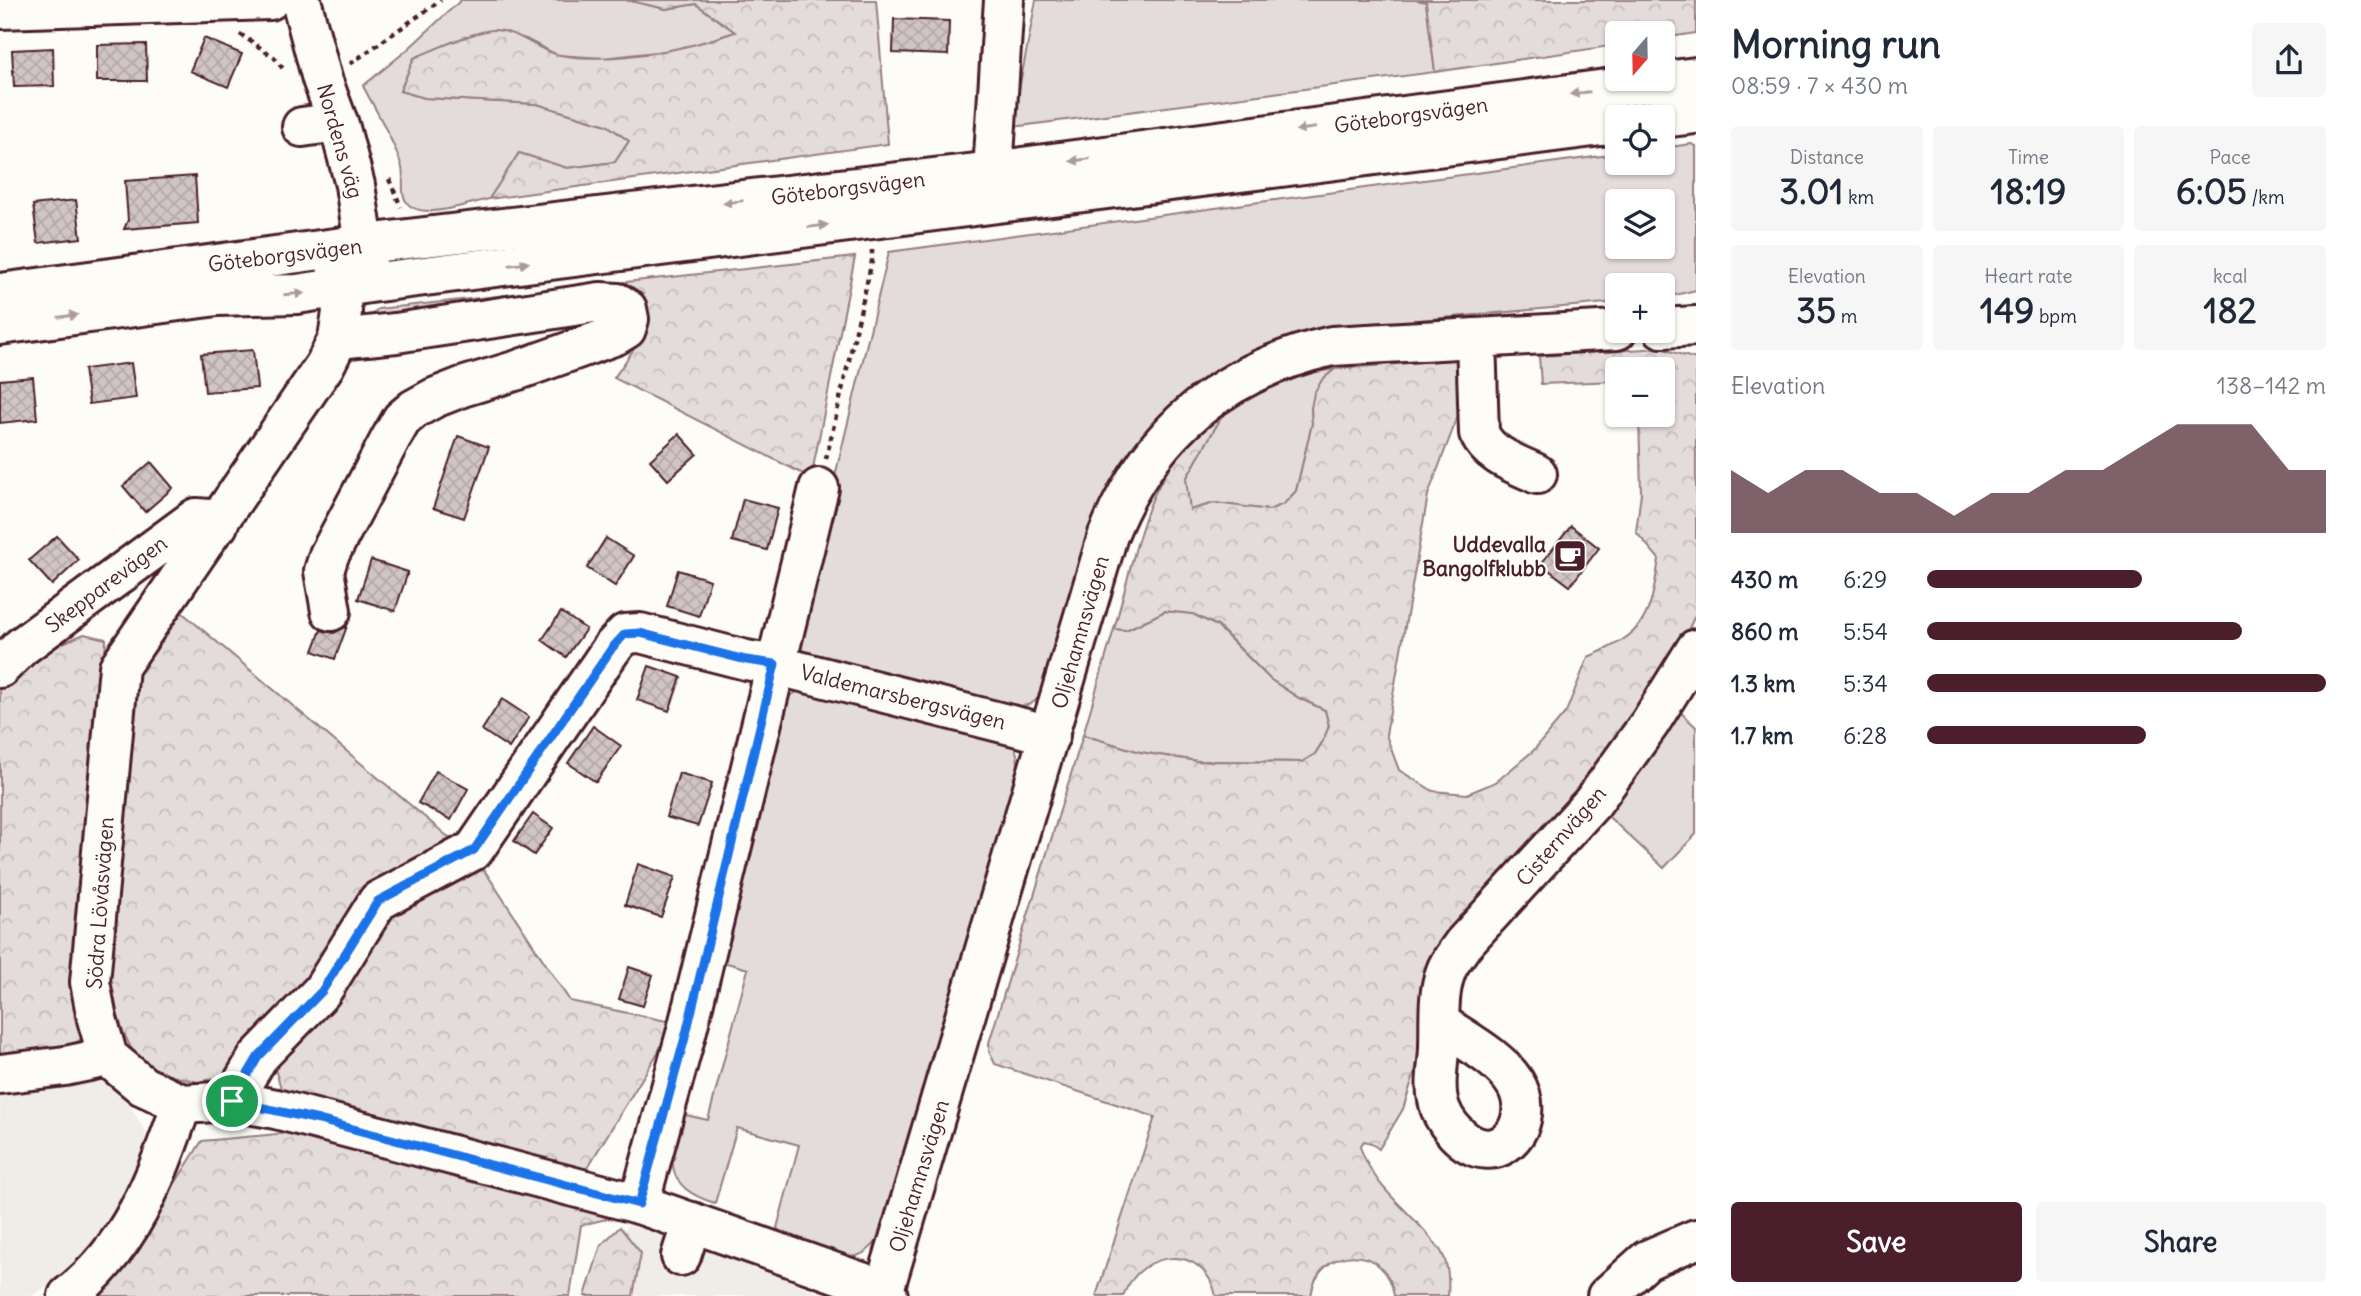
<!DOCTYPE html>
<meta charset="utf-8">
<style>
body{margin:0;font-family:Delius,sans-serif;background:#f6f6f7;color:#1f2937;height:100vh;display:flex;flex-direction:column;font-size:26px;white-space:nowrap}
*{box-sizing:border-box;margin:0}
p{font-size:23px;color:#747a83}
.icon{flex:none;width:38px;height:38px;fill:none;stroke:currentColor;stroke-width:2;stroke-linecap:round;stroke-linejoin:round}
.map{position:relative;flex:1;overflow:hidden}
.panel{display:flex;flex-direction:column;background:#fff;width:665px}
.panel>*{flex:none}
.needle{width:46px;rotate:200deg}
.fabs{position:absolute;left:1605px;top:21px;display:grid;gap:14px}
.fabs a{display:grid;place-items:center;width:70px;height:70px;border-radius:7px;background:#fff;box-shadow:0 2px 5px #0004;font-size:35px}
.pin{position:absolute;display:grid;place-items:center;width:60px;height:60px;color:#fff;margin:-30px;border:4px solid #fff;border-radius:50%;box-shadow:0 2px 7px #0007}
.round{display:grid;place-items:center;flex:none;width:74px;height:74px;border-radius:7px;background:#f6f6f7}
.head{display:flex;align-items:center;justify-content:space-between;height:119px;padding:0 35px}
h1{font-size:38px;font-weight:700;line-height:52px}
.metrics{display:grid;grid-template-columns:repeat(3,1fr);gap:10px;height:119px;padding:7px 35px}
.metrics div{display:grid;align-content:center;border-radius:7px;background:#f6f6f7;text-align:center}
.metrics b{font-size:35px;font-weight:700}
.metrics small{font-size:19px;font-weight:400}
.metrics p{font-size:19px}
.chart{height:196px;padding:14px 35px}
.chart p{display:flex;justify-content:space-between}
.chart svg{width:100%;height:126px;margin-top:7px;fill:#4a1f2b;opacity:.7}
.cta{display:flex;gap:14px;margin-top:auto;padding:14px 35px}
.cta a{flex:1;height:80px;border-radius:7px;background:#4a1f2b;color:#fff;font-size:28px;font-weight:700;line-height:80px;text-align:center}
.cta a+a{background:#f6f6f7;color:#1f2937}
ul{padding:0 35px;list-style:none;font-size:23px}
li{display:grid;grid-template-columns:112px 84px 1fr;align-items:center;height:52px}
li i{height:18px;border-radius:9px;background:#4a1f2b}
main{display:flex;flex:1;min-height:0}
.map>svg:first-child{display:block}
.built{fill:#f0ece8}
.green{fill:#e3dcda;stroke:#967e82;stroke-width:2;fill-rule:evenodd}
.forest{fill:url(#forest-crowns);stroke:#967e82;stroke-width:2}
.building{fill:url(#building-cross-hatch);stroke:#4a1f2b;stroke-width:2}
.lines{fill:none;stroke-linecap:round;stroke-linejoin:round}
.minor-casing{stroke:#4a1f2b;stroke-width:44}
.major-casing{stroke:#4a1f2b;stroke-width:44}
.path{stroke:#4a1f2b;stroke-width:4.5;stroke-dasharray:5 5;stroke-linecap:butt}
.minor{stroke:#fdfcf7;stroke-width:38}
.major{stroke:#fdfcf7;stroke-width:38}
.oneway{fill:#ac999b}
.route-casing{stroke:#fff;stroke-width:14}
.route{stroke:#1a73e8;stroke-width:9}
.labels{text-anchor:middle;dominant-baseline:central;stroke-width:5;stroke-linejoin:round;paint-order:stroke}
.street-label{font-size:21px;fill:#4a1f2b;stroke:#fdfcf7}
.poi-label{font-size:21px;font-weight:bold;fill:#4a1f2b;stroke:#fdfcf7;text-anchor:end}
</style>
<main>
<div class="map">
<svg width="1696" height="1296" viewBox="0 0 1696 1296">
<defs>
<pattern id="forest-crowns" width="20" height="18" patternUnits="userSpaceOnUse" patternTransform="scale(1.75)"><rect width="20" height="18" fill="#e3dcda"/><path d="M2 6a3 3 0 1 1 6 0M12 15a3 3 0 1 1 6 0" fill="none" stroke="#c4bcbb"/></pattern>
<pattern id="building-cross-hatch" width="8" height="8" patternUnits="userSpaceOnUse" patternTransform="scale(1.75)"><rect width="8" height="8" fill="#d0c5c4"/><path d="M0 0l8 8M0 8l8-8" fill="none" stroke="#b4a9a9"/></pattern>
</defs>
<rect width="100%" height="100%" fill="#fdfcf7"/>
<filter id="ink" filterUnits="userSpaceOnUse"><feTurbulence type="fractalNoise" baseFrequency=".0143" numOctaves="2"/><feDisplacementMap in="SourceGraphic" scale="14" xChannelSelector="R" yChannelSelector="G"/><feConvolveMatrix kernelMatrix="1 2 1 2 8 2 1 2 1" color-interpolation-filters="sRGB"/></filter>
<g filter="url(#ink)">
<!-- built -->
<g class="built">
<path d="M108,1069L146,1133L129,1189L111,1235L76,1270L31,1296H0V1083Z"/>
<path d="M631,1218L696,1241L825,1296H594Z"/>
</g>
<!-- green -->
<g class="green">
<path d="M461,0H626L666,9L696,4L735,32L682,49L603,58L557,55L526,39L494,30L463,38L414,58L400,91L425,98L537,104L607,125L629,141L615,162L567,168L519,153L489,199C469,203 413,225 404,197C401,187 405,175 401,164C392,137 376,111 363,86L407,50Z"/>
<path d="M1036,0H1418L1426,2L1435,72L1012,127Z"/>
<path d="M1691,144L1696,146V290L1663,298L1662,285H1617V302L1334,328L1227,367L1197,384L1165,412L1138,440L1116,474L1099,512L1041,694C1034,705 1025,707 1012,705L810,655L799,648L797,634L889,252L1617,154V163H1662L1663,148ZM1617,201H1662V247H1617Z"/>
<path d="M1335,369L1322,380L1311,408L1312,424L1296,491L1284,504L1269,510L1215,503L1189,510L1186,479L1226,409L1250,395L1277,383L1305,374Z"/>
<path d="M1165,611L1193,614L1217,626L1270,679L1299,698L1325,710L1329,726L1323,741L1315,754L1302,762L1197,761L1140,752L1083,735L1114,629L1126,630Z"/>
<path d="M806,687L1010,740C1017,749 1018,756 1018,768L882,1235C875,1243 868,1253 856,1256C838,1260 800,1241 782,1234L777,1228L799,1145L737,1128L715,1203C662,1187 669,1159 681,1114L708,1120L748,969L720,961L780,701Z"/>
<path d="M1655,688L1696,727V834L1664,868L1583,793Z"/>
</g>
<!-- forest -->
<g class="forest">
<path d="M626,0H876L888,144L489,199L519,153L567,168L615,162L629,141L607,125L537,104L425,98L400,91L414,58C431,51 478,29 495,30C519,31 540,52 560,55C613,64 685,50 735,32L696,4L666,9Z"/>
<path d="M1418,0H1696V33L1663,38L1662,33H1617V45L1435,72L1426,2Z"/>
<path d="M855,257L811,478L614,378L645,333L646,310L367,319L378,309Z"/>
<path d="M1660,348L1696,359V613L1681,646L1583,793L1431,965L1416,1068L1403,1109L1379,1149L1371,1143L1364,1141L1360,1147C1375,1188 1402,1204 1429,1236C1433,1242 1439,1247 1442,1253C1449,1266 1449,1282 1448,1296H1394C1388,1243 1318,1243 1311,1296H1216C1205,1244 1142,1247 1123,1296H1096L1155,1117L995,1064L989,1051V1043L1083,735L1140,752L1197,761L1302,762L1315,754L1323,741L1329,726L1325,710L1299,698L1270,679L1218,626L1193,614L1165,611L1126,630L1114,629C1126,588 1137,534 1154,495C1170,460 1198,435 1226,409L1186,479L1190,510L1215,503L1269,510L1284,504L1296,491L1312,424L1311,408L1314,393L1322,380L1335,369L1459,359V413L1428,495L1386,735L1399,770L1433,791L1467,794L1496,782L1534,750L1566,712L1588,657C1645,634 1650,619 1659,559L1636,532L1641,493L1639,415H1662V369H1617V381L1541,384L1539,356Z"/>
<path d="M172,604L459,846L311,987L232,1075L198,1082L154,1072L131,1048L102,988L128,672Z"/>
<path d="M84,634L106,639L86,1036L64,1050L0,1056V687L41,652Z"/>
<path d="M477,859L570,1001L676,1023L586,1170L283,1094L271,1057L379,911Z"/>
<path d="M288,1133L632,1213L581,1225L570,1296H89L100,1289L140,1249L167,1196L202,1141Z"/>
<path d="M620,1227L641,1253L633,1296H585L601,1245Z"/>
</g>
<!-- building -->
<g class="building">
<path d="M894,19L949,21L948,55L893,53Z"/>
<path d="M204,38L242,54L228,87L190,71Z"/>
<path d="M146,44L147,81H97V45Z"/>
<path d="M53,48L54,86L14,87L12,50Z"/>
<path d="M195,176L198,223L124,229L128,220L125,181Z"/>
<path d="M76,200L81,238L38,243L33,205Z"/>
<path d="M253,350L257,388L205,392L201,354Z"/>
<path d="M131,363L136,398L89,404L84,369Z"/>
<path d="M33,377L37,419L0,423V380Z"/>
<path d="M679,434L697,454L668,480L650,460Z"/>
<path d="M458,436L489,447L464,518L433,508Z"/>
<path d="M151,462L173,488L145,512L123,486Z"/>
<path d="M743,499L778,508L767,550L732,541Z"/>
<path d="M1571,526L1599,548L1570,586L1541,564Z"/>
<path d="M57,536L79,560L52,585L29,560Z"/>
<path d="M606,538L634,556L615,586L587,568Z"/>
<path d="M371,560L408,572L395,611L358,599Z"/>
<path d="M678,570L710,580L699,616L667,606Z"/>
<path d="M561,612L586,629L566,657L542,640Z"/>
<path d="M347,626L335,659L313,651L321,630L334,633Z"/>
<path d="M649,666L681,677L669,711L637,700Z"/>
<path d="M502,699L529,717L509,748L482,730Z"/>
<path d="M593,726L621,746L596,782L568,763Z"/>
<path d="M436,771L468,789L451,820L418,803Z"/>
<path d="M679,773L712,783L698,826L666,817Z"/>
<path d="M533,814L553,828L534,855L514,841Z"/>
<path d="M638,864L675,877L661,917L625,905Z"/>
<path d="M629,967L653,975L643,1006L619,999Z"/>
</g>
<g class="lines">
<defs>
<g id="minor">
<path d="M301,0L322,79L340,128L355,185L369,277"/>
<path d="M0,9L270,0"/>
<path d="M302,127L338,122"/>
<path d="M993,171L1004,0"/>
<path d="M335,255L342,312L338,339L325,365L119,667L90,982L97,1019L108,1057L143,1086L182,1104L232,1101L276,1109L639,1204L884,1290"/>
<path d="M1662,328L1696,326"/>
<path d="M1476,338L1479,433C1489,456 1516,464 1537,474"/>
<path d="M331,611L324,571L329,555L391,438L402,419L414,409L434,398L462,387L518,370L616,335L626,329L629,319L627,309L618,303L600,302L396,333L338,339"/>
<path d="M0,668L21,647L196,518L209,519L218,525"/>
<path d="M1440,1023C1464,1040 1499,1057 1515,1083C1540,1124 1496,1176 1455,1132C1447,1123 1440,1112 1438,1100C1434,1083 1439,1063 1439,1046C1440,1021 1437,995 1446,971C1449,962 1457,953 1463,944L1593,802L1650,723L1696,649"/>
<path d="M0,1074L65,1066L108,1057"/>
<path d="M232,1101L258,1057L322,991L378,901L474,850L612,648L625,634L640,633L746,660L775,665L1050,735"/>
<path d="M639,1204L686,1034L819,488"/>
<path d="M681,1256L692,1222"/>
<path d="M68,1296C132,1247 156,1177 182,1104"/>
<path d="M888,1296L884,1290L1108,535C1150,431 1223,371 1332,346L1617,330"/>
<path d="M1607,1296L1647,1260L1696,1239"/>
</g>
<g id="major">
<path d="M1662,118L1696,114"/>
<path d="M0,293L365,244L993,171L1696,77"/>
<path d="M0,325L217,296L297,294L370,283L1617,124"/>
</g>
</defs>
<!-- minor casing -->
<use href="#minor" class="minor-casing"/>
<!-- major casing -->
<use href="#major" class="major-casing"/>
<!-- path -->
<g class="path">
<path d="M240,34L274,57L284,70"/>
<path d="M350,64L441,0"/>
<path d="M389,179L401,207"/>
<path d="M826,459L872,261V250"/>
</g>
<!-- minor -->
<use href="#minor" class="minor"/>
<!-- major -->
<use href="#major" class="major"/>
</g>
<!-- one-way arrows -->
<defs><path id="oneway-solid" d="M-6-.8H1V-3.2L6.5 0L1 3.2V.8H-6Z" transform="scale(1.75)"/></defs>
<g class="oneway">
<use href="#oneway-solid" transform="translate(1580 93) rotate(172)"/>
<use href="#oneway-solid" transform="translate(1306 129) rotate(172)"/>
<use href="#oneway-solid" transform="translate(1080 160) rotate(172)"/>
<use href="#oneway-solid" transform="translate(733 202) rotate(173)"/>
<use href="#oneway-solid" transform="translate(818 226) rotate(-7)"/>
<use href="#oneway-solid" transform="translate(519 264) rotate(-7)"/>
<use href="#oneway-solid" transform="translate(294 294) rotate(-4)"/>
<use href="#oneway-solid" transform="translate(68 316) rotate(-8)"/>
</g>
</g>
<g class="lines" filter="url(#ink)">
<defs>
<path id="route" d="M640,633L746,660L775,664L686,1034L639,1204L319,1120L232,1101L258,1057L322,991L378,901L474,850L612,648L625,634Z"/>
</defs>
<!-- route casing -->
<use href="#route" class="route-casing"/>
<!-- route -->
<use href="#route" class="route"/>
</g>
<!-- icons -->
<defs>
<symbol id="cafe-square" viewBox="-11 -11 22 22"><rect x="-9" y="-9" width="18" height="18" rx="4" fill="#4a1f2b" stroke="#fdfcf7"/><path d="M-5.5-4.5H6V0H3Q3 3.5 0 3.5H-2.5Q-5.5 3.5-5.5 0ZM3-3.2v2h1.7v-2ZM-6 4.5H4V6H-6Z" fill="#fff"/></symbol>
</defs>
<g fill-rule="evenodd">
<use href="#cafe-square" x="1551" y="537" width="38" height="38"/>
</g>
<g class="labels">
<!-- street labels -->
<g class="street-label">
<text transform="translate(1411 115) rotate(-8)">Göteborgsvägen</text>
<text transform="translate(340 141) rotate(74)">Nordens väg</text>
<text transform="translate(848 188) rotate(-7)">Göteborgsvägen</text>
<text transform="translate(285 255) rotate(-7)">Göteborgsvägen</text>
<text transform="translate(106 584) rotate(-37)">Skepparevägen</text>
<text transform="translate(1080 632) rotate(-74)">Oljehamnsvägen</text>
<text transform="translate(903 697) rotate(14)">Valdemarsbergsvägen</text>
<text transform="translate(1561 836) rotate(-49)">Cisternvägen</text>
<text transform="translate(100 903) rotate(-86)">Södra Lövåsvägen</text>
<text transform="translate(919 1176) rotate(-73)">Oljehamnsvägen</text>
</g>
<!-- poi labels -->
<g class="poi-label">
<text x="1546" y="544">Uddevalla<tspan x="1546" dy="24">Bangolfklubb</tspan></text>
</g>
</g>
</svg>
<div class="fabs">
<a><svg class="needle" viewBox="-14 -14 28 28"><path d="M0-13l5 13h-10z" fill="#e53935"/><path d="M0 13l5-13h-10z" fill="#747a83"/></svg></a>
<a><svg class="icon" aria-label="locate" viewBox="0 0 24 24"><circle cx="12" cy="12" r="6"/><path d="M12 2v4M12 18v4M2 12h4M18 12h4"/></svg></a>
<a><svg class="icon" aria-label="layers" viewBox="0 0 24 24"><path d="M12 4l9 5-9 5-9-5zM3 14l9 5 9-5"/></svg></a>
<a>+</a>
<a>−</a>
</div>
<div class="pin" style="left:232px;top:1101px;background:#1e9e55"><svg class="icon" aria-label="arrive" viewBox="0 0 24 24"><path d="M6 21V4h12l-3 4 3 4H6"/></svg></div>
</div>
<section class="panel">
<div class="head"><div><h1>Morning run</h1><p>08:59 · 7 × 430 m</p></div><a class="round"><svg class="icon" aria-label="share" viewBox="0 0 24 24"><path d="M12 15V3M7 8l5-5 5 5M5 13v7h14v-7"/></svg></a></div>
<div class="metrics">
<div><p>Distance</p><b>3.01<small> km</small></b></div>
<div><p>Time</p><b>18:19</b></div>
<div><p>Pace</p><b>6:05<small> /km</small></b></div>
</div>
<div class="metrics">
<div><p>Elevation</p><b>35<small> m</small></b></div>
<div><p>Heart rate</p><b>149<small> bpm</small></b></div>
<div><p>kcal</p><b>182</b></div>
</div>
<div class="chart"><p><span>Elevation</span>138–142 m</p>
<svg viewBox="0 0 160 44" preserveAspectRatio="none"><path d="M0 44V22L10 30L20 22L30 22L40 30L50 30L60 38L70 30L80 30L90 22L100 22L110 14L120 6L130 6L140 6L150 22L160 22V44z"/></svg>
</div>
<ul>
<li><b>430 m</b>6:29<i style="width:54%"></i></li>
<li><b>860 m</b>5:54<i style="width:79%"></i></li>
<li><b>1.3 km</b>5:34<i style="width:100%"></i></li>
<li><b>1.7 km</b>6:28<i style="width:55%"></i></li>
</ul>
<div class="cta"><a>Save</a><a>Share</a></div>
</section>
</main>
